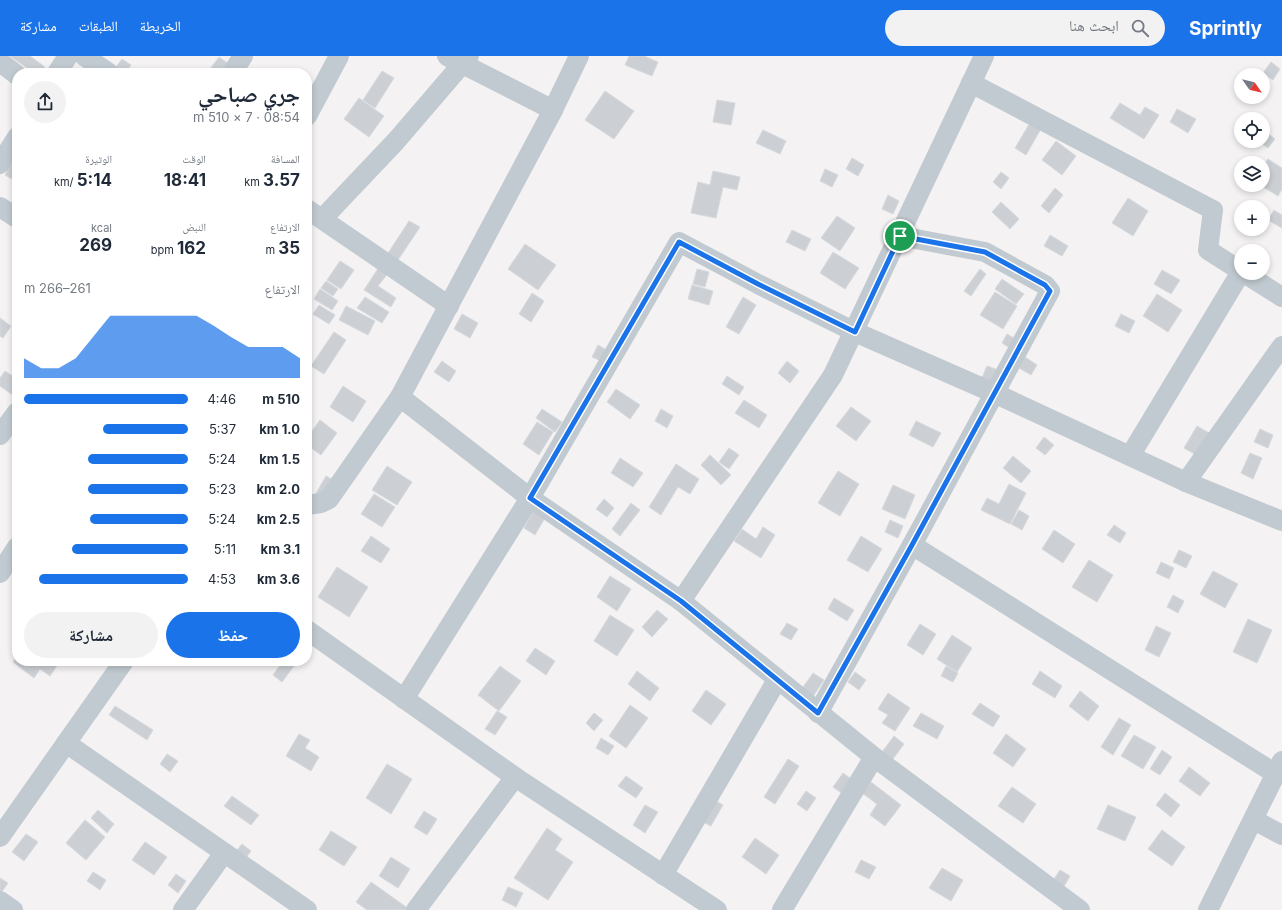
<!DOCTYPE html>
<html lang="ar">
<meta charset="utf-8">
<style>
body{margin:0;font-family:Inter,"Noto Naskh Arabic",sans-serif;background:#f2f2f3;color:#1f2937;direction:rtl;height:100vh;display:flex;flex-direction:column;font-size:15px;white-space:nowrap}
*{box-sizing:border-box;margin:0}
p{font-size:13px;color:#747a83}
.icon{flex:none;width:22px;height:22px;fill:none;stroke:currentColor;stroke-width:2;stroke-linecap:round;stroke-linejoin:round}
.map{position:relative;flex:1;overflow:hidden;direction:ltr}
.side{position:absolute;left:12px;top:12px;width:300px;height:598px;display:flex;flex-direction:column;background:#fff;border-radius:16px;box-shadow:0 2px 6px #0003;direction:rtl}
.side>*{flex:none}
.needle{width:26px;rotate:124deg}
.tools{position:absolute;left:1234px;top:12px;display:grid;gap:8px}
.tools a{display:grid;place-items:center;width:36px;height:36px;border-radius:50%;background:#fff;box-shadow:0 2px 6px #0003;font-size:20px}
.pin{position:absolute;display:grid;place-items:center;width:34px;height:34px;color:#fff;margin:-17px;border:2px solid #fff;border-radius:50%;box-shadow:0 1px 4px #0007}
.round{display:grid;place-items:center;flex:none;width:42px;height:42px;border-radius:21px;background:#f2f2f3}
.summary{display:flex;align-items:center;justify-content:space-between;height:68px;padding:0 12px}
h1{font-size:22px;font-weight:700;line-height:30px}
.figures{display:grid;grid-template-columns:repeat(3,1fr);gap:6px;height:68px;padding:4px 12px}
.figures div{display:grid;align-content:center}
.figures b{font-size:17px;font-weight:700}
.figures small{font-size:11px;font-weight:400}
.figures p{font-size:11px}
.chart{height:112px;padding:8px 12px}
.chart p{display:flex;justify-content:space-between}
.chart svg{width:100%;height:72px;margin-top:4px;fill:#1a73e8;opacity:.7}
.action{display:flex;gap:8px;margin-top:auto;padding:8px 12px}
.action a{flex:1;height:46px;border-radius:24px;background:#1a73e8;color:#fff;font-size:16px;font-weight:700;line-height:46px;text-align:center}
.action a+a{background:#f2f2f3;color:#1f2937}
ul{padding:0 12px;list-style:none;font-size:13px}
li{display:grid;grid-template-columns:64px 48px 1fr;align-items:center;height:30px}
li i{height:10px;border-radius:5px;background:#1a73e8}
header{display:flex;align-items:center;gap:24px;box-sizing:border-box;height:56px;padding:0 20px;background:#1a73e8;color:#fff}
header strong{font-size:19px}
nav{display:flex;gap:22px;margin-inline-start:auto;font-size:14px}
.search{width:280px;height:36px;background:#f2f2f3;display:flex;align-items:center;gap:10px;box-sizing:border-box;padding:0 14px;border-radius:22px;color:#747a83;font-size:15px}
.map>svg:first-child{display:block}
.building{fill:#ccd0d4;stroke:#d6d9dd}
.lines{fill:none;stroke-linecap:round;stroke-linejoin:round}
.minor{stroke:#c1cad0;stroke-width:20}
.route-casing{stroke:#fff;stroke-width:8}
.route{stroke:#1a73e8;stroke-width:5}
</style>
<header>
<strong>Sprintly</strong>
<div class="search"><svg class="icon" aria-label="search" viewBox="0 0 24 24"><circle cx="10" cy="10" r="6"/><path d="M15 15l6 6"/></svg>ابحث هنا</div>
<nav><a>الخريطة</a><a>الطبقات</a><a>مشاركة</a></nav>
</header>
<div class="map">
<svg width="1282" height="854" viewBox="0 0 1282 854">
<rect width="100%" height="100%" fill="#f4f2f2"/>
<!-- building -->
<g class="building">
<path d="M10,0H30L45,11L41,17H34Z"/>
<path d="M629,0H644L658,6L652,20L625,9Z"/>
<path d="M219,1L230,9L224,17H215L210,13Z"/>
<path d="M122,3L131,9L125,17H117L113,15Z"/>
<path d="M1271,6L1280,13L1273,24L1263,17Z"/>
<path d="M382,15L394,22L375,52L363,44Z"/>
<path d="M605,35L634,55L614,83L585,64Z"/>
<path d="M359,42L384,60L369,81L344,63Z"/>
<path d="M717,44L735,47L731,69L713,66Z"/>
<path d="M1120,47L1140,59L1145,51L1159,59L1144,83L1110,62Z"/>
<path d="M1177,53L1196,63L1188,77L1170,66Z"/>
<path d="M1031,65L1042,71L1026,99L1015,92Z"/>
<path d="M763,74L786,85L780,98L756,87Z"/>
<path d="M1265,75L1275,83L1268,92L1258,85H1263Z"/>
<path d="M1056,85L1076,100L1062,119L1042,104Z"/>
<path d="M17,99V126L5,119Z"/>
<path d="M852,102L864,109L858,120L846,113Z"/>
<path d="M1268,103L1282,112V133L1278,140L1260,129H1263V110Z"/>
<path d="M825,113L838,119L832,131L820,125Z"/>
<path d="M713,115L740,121L737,134L723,131L716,162L691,157L698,126L710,129Z"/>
<path d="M1001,116L1009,122L1001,133L993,126Z"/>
<path d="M1055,132L1063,139L1049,157L1041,150Z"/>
<path d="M888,139L899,145L893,158L882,153Z"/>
<path d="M1128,142L1148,155L1133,180L1112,167Z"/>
<path d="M1001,146L1019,163L1010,173L992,156Z"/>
<path d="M1274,154L1282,159V172L1268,164Z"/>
<path d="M837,160L855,172L840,195L821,182Z"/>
<path d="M409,165L420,171L396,207L378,230L396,242L391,251L364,234Z"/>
<path d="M792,174L811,183L805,195L786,186Z"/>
<path d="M1050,179L1068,190L1062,200L1044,190Z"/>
<path d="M525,188L556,209L538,234L508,213Z"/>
<path d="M833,196L859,212L845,233L820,217Z"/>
<path d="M340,205L354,214L341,233L327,224Z"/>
<path d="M697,213L709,216L705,231L693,228Z"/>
<path d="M980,213L986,218L971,240L964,235Z"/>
<path d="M1162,214L1180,224L1171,238L1154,228Z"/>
<path d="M1002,223L1024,238L1016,248L995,233Z"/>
<path d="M326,225L338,233L333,240L321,232Z"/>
<path d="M692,229L713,235L709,249L688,243Z"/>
<path d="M320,233L338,245L332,254L314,243Z"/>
<path d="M995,236L1017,250L1003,273L980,259Z"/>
<path d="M532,237L544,245L531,266L519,258Z"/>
<path d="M1157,238L1182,254L1168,276L1143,260Z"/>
<path d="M365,241L389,256L382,267L357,252Z"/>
<path d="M743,241L756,249L739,278L726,271Z"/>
<path d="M319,249L335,259L329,268L313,258Z"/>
<path d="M346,250L375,265L368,279L339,264Z"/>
<path d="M462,258L478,267L470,282L454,273Z"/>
<path d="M1121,258L1135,265L1129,277L1115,270Z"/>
<path d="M0,262L11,270L3,282L0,280Z"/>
<path d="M334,276L346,284L324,318L311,310Z"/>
<path d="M1007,278L1019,285L1013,294L1002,287Z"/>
<path d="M598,289L608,295L603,306L592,301Z"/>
<path d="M1025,301L1037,309L1031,319L1019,312Z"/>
<path d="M442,305L456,315L449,326L434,316Z"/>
<path d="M787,305L799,315L790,327L778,317Z"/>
<path d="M987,310L1001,315L996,327L982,322Z"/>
<path d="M5,315L17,323V342L0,330V322Z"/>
<path d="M727,320L744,331L739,339L722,328Z"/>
<path d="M343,330L366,345L353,366L330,351Z"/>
<path d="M616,333L640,349L630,363L607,346Z"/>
<path d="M744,344L767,359L759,372L735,357Z"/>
<path d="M851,351L871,365L856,385L836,370Z"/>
<path d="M542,353L562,366L555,376L536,362Z"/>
<path d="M661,353L673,360L667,372L655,365Z"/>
<path d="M320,364L337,377L321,399L307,389V382Z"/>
<path d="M916,365L941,377L933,391L909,379Z"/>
<path d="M537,366L553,376L539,399L523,388Z"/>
<path d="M1197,370L1211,378L1198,400L1184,392Z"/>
<path d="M1260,373L1273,379L1268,392L1254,386Z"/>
<path d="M1044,381L1054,389L1045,399L1036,392Z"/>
<path d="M729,392L739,399L729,413L719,406Z"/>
<path d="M1250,397L1262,402L1253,423L1241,417Z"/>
<path d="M710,399L731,419L721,429L701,409Z"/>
<path d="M1013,400L1031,415L1021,427L1003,412Z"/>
<path d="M620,402L643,417L633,431L611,417Z"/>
<path d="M676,408L699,423L690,438L678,431L661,459L649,451Z"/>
<path d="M387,410L412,426L397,449L372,434Z"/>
<path d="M838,415L859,428L840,460L818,447Z"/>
<path d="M326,420L333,424L322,445L314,441Z"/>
<path d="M1009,428L1026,437L1010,468L981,454L987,442L999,448Z"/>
<path d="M893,429L915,439L905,463L882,453Z"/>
<path d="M374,438L395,451L382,471L361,458Z"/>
<path d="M604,443L614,452L607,461L596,453Z"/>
<path d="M631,447L640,454L620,480L612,473Z"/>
<path d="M535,453L546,460L535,479L524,472Z"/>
<path d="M1019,454L1029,460L1022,474L1011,468Z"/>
<path d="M890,464L903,470L898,482L885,476Z"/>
<path d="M1114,469L1126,477L1120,487L1107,479Z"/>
<path d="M763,471L775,479L761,502L734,485L742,473L756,483Z"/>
<path d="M1054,474L1075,488L1063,507L1042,493Z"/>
<path d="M371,480L390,493L381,507L361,495Z"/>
<path d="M861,480L882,493L868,516L847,504Z"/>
<path d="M1179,494L1192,500L1186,512L1173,506Z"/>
<path d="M1089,504L1113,519L1097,546L1072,531Z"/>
<path d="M1161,506L1174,512L1169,523L1156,517Z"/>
<path d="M337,511L368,531L349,561L318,541Z"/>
<path d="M1213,515L1238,528L1225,552L1200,538Z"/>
<path d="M610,520L631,533L617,555L597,541Z"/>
<path d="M1173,539L1184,545L1178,557L1167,551Z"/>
<path d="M834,542L854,554L847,565L828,553Z"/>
<path d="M657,554L668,563L652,581L642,571Z"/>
<path d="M610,559L634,574L617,600L594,585Z"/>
<path d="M1248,563L1272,574L1257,607L1233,596Z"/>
<path d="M787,567L798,573L791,584L780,578Z"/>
<path d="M920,568L936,578L923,599L907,589Z"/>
<path d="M1156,570L1171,577L1159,601L1145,594Z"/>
<path d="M952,579L972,592L957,616L937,603Z"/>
<path d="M535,592L555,605L546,619L526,605Z"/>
<path d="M17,601V605H60L50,620L40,613L34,622L13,606Z"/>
<path d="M283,605H287L294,610L282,626L273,619Z"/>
<path d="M500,610L521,625L499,655L478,639Z"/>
<path d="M946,610L958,617L953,626L941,620Z"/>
<path d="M637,615L659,632L650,645L628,628Z"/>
<path d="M1040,615L1062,630L1055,642L1032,628Z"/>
<path d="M855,616L866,624L859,634L848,626Z"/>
<path d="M813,617L824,624L812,642L801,634Z"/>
<path d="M706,634L726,648L711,669L692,655Z"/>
<path d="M1080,635L1099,650L1088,665L1069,650Z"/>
<path d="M888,637L910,652L895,675L882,667L888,659L878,653Z"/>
<path d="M980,647L1000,660L993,671L972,658Z"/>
<path d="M630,649L648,662L626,692L609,680Z"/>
<path d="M115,650L153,674L147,684L109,659Z"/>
<path d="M497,655L507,661L495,679L485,673Z"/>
<path d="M594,657L603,664L594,675L586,667Z"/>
<path d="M921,657L944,670L937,683L913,670Z"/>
<path d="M1119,662L1131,669L1113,699L1101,691Z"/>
<path d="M299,678L310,684L305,692L319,701L311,715L286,700Z"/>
<path d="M1006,678L1026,693L1013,711L993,697Z"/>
<path d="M1134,679L1156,691L1143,713L1121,700Z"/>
<path d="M894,680L904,688L890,707L879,700Z"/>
<path d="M601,682L614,690L608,699L596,692Z"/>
<path d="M1162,694L1172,701L1160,719L1150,713Z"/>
<path d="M167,698L178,705L170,716L160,708Z"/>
<path d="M788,703L799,710L775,748L764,741Z"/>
<path d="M387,708L412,723L391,758L366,742Z"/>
<path d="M1189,711L1210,727L1200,740L1179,725Z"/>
<path d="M843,717L854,725L844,739L833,731Z"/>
<path d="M626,720L643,732L636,742L618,730Z"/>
<path d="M871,726L901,749L885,770L870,759L877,748L862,737Z"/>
<path d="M1012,731L1036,748L1023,767L998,750Z"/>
<path d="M806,735L816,742L807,755L797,748Z"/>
<path d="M1165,737L1180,749L1171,761L1156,749Z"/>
<path d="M232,740L259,759L251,769L224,750Z"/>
<path d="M716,745L723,749L711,770L703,766Z"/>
<path d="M645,749L658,756L645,777L633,769Z"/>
<path d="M1108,749L1136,761L1125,785L1097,773Z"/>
<path d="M98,754L114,768L107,777L91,762Z"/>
<path d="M424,755L437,763L427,779L414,771Z"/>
<path d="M85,764L105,781L86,804L66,787Z"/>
<path d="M547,772L562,783L555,794L573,806L548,844L514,822Z"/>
<path d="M1162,774L1185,791L1172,810L1148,793Z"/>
<path d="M331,775L357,791L344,810L319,794Z"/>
<path d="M26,778L38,786L24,805L12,796Z"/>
<path d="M755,782L779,799L766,818L742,801Z"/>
<path d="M145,786L167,801L154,819L132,804Z"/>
<path d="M242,788L251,795L243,806L233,799Z"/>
<path d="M391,801L410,813L398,832L379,820Z"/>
<path d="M861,804L876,811L869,823L855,816Z"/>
<path d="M942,812L963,824L951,845L929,832Z"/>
<path d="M1060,814L1070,820L1063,832L1052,826Z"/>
<path d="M93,816L106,824L100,834L87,825Z"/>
<path d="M176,818L186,825L178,837L168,829Z"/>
<path d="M0,822L8,827L1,837L0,836Z"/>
<path d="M371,826L409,853L408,854H367L356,846Z"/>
<path d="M508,831L523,837L516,851L502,844Z"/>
</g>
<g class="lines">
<!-- minor -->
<g class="minor">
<path d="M84,0L109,17"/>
<path d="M447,0L553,54"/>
<path d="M0,6L17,19"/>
<path d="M57,17L68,0"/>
<path d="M232,17L243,0"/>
<path d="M971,27L1213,154L1208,194L1241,215"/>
<path d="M307,60L339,0"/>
<path d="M0,108L17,81"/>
<path d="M0,151L17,162"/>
<path d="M307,153L449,250"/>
<path d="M322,163L396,85L469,0"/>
<path d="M1244,217L1282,241"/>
<path d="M400,341L530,442L681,545L874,701L1080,854"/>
<path d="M0,379L17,356"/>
<path d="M1130,400L1241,216"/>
<path d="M1186,426L1282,290"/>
<path d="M307,449L321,447L329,443L400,341L553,54L579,0"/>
<path d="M912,489L1276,718"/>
<path d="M0,517L17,491"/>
<path d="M681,545L833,319L984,0"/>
<path d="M307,574L515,721L717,854"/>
<path d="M404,643L530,442L679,186L758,228L855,276L994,337L1186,426L1282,465"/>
<path d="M818,657L912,489L1050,235L1045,229L985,196L900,180"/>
<path d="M66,687L307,854"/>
<path d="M1254,764L1282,779"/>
<path d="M0,781L124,605"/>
<path d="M663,819L777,624"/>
<path d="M0,845L13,854"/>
<path d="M183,854L224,797"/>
<path d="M416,854L515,721"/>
<path d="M782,854L874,701"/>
<path d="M1208,854L1282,705"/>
</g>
</g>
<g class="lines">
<defs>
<path id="route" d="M900,180L985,196L1045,229L1050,235L912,489L818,657L681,545L530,442L679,186L758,228L855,276Z"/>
</defs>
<!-- route casing -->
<use href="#route" class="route-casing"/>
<!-- route -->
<use href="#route" class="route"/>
</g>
</svg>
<div class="tools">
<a><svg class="needle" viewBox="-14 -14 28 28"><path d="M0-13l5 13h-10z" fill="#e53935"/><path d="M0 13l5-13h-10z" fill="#747a83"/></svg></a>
<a><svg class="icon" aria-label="locate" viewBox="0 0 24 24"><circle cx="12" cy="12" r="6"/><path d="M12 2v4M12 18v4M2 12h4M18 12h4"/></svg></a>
<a><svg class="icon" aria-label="layers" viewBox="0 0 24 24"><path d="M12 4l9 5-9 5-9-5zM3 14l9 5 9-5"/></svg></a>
<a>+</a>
<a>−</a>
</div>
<div class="pin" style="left:900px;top:180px;background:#1e9e55"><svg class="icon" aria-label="arrive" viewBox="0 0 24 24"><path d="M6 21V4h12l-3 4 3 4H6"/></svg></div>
<section class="side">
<div class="summary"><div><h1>جري صباحي</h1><p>08:54 · 7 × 510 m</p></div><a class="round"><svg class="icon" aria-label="share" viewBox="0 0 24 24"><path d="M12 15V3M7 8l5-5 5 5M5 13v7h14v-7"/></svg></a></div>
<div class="figures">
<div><p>المسافة</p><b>3.57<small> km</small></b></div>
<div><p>الوقت</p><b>18:41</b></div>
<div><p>الوتيرة</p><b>5:14<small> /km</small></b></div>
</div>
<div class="figures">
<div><p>الارتفاع</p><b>35<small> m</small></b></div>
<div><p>النبض</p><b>162<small> bpm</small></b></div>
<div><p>kcal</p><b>269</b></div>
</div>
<div class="chart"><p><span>الارتفاع</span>261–266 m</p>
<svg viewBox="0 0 160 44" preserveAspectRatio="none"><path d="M0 44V32L10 38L20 38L30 32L40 19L50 6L60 6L70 6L80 6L90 6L100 6L110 12L120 19L130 25L140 25L150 25L160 32V44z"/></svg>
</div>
<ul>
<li><b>510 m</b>4:46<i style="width:100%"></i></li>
<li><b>1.0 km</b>5:37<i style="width:52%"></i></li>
<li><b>1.5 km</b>5:24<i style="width:61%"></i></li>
<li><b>2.0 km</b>5:23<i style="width:61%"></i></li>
<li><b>2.5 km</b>5:24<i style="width:60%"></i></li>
<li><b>3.1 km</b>5:11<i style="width:71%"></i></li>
<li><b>3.6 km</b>4:53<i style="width:91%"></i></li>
</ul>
<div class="action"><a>حفظ</a><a>مشاركة</a></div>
</section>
</div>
